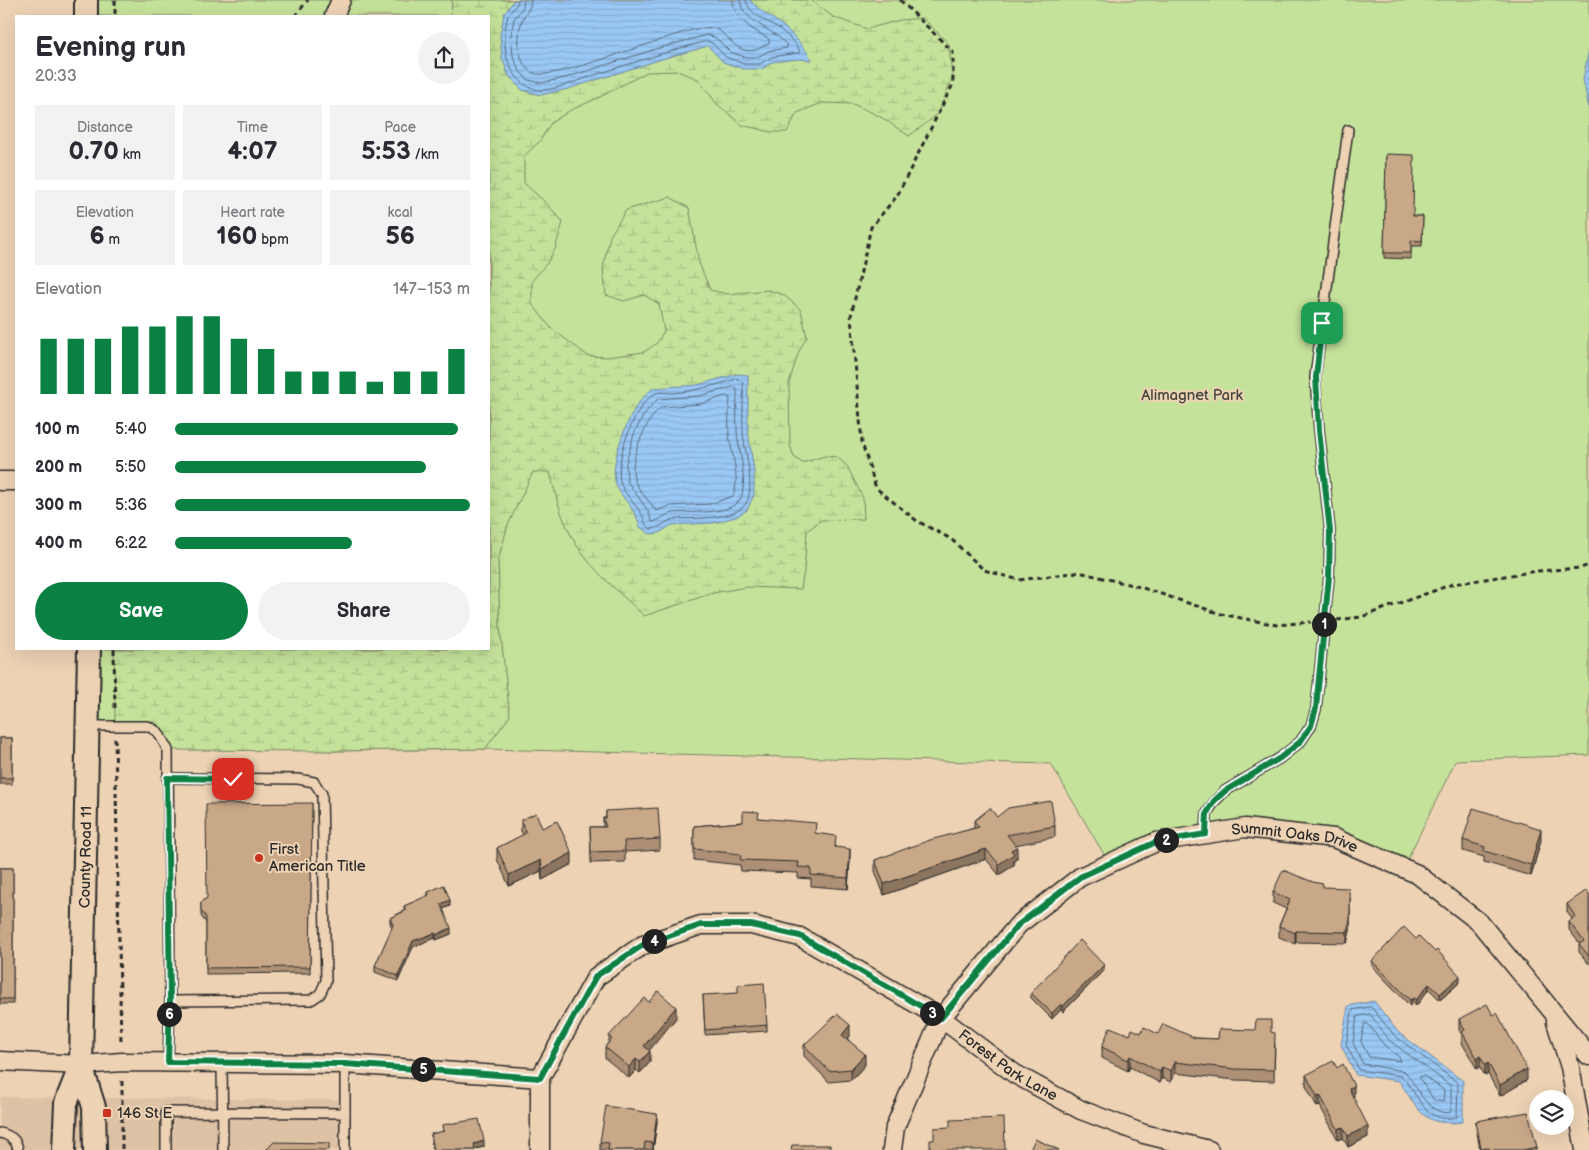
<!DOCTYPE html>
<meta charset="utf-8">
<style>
body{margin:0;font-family:"Balsamiq Sans",sans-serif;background:#f2f2f3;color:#2b2b33;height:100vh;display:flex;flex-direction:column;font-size:19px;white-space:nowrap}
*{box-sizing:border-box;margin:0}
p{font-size:16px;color:#7c7c81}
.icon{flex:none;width:28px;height:28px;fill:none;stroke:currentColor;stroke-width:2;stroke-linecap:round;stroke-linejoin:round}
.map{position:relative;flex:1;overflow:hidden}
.details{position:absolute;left:15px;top:15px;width:475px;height:635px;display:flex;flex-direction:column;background:#fff;border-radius:0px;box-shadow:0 5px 20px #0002}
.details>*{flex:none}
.buttons{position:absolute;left:1529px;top:1090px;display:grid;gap:10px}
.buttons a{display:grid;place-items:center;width:45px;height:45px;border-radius:50%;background:#fff;box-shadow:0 5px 20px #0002;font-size:25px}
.pin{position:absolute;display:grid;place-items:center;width:42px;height:42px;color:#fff;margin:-21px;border-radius:10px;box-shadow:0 2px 8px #0006}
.km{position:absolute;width:25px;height:25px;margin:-12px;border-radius:50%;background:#222;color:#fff;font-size:14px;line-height:25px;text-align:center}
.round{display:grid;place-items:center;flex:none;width:52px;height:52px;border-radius:26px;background:#f2f2f3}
.summary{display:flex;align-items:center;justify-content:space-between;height:85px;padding:0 20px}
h1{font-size:28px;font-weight:700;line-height:38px}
.figures{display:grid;grid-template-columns:repeat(3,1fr);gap:8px;height:85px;padding:5px 20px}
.figures div{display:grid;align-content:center;border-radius:0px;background:#f2f2f3;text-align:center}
.figures b{font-size:25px;font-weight:700}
.figures small{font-size:14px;font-weight:400}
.figures p{font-size:14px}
.chart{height:140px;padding:10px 20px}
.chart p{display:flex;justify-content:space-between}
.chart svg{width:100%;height:90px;margin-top:5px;stroke:#0b8043;stroke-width:6}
.primary-button{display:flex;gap:10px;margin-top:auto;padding:10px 20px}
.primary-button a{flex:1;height:58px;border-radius:30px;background:#0b8043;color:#fff;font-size:20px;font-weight:700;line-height:58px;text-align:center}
.primary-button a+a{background:#f2f2f3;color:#2b2b33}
ul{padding:0 20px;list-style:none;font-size:16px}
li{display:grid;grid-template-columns:80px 60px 1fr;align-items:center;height:38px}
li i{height:12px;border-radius:6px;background:#0b8043}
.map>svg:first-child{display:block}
.built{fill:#dec2a5}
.green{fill:#c5e29a;stroke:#788662}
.wetland{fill:url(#wetland-marsh);stroke:#788662}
.water{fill:url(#water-rules);stroke:#6e89a4}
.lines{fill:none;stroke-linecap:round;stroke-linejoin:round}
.shore{stroke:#576a7c;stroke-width:1}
.service-casing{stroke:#2b2b2b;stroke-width:12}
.minor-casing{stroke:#2b2b2b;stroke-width:21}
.tertiary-casing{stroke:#2b2b2b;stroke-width:26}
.path{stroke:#2b2b2b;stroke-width:3;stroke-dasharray:5 4;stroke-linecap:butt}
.service{stroke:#edd2b4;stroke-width:9}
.minor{stroke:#edd2b4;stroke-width:18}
.tertiary{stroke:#edd2b4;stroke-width:22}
.wall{fill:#ad9075;stroke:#2b2b2b}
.shaded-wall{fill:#8d765f;stroke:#2b2b2b}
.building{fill:#c9a888;stroke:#2b2b2b}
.route-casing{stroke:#fff;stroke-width:10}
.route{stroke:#0b8043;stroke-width:6}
.poi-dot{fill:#c8321e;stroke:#edd2b4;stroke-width:2}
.labels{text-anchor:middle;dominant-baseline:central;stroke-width:4;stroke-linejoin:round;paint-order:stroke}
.park-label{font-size:15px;fill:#42463c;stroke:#edd2b4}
.street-label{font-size:15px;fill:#2b2b2b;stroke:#edd2b4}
.poi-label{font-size:15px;fill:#2b2b2b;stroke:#edd2b4;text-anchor:start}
</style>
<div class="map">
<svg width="1589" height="1150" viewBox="0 0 1589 1150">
<defs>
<pattern id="wetland-marsh" width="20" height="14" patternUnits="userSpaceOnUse" patternTransform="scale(1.25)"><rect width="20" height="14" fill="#c5e29a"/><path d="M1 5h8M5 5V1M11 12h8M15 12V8" fill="none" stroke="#a9c285"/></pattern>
<pattern id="water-rules" width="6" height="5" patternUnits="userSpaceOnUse" patternTransform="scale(1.25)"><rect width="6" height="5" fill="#9ac8f5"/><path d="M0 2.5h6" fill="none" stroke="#85acd2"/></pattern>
</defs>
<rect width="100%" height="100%" fill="#edd2b4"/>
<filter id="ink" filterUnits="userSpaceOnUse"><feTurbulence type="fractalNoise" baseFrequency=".02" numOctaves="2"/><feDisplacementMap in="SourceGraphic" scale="10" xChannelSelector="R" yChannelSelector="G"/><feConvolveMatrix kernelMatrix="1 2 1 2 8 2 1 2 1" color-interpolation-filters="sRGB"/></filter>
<g filter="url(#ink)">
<!-- built -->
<path class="built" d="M0,1097L343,1100V1150H0Z"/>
<!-- green -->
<path class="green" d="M86,0H1589V755L1456,760L1403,868L1334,838L1245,828L1109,863L1051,764L485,749L330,751L147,726H89V649H489V16H86Z"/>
<!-- wetland -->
<path class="wetland" d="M452,0H811L833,17L867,29L900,20L923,18L949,44L952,78L938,114L909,136L881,117L853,104L822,103L797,113L787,132H771L742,125L717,104L698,79L677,71L647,72L600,97L569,111L551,123L540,141L524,156V183L547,204L563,222L555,249L547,263L532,281V304L551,328L588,356L607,357L644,352L657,343L664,331L659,304L644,295L624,301L606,295L603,268L610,236L626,210L670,197L689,208L699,263L710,290L727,294L768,290L784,295L801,310L807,337L799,351L789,383L790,445L794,457L802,463L825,456L837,457L847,466L863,498L864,519L821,520L807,531L804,571L801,589L747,587L713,593L644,616C621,593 593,572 576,544C562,522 556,497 550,472H533L508,525L498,560L500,628L510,716L485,749L330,751L168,750L158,732L115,725L114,649H489V16H451Z"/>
<!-- water -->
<g class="water">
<path d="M514,0H750C761,13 771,16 784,27C795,36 804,47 812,60L798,59L772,62L762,69H743L723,62L708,46L662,59L568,89L541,95L522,90L509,76L502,58L500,35L504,14Z"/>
<path d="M1589,49V109L1583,79Z"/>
<path d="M737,374L748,375V431L754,471V495L747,510L736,517L713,523L672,525L659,533L650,534L640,527C637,511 624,501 617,487C607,467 627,419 639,402C643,397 648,393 653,388L697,385Z"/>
<path d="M1374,1001L1398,1032L1463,1081V1122C1422,1127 1419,1110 1399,1081L1356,1075L1341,1045L1348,1006Z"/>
</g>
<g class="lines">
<!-- shore -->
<g class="shore">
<path d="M518,0C517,7 511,10 508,16C504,28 504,46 507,58C512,74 523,89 541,90C558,90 584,78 601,73C636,62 671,50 707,41L712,43L726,57L744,64H760L771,57L799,53L800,51C795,42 786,34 778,28C767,21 748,14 746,0"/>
<path d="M524,0L523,7L514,19L511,35L513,56L519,70L528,80L541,83L565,78L659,48L707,35L716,38L730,52L745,57H758L768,51L787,48V45C783,41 779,37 774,34C762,25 741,17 740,0"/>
<path d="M531,0C531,10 523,15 521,24C517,38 517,65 533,73C548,81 637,47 657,41C669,37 702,25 713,28C729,32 734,55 755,50C760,49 764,45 769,43V39C754,30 733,20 733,0"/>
<path d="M737,379L743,382C744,399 742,415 743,432C744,451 758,493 743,507C729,520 693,518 675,519C666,520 660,529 651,529C642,523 646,520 641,513C635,504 626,495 621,485C613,464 634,405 654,394C659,391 668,393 673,393C695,391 716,385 737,379Z"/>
<path d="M734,387L737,389C737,403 736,417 737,431C738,448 751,491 737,503C724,515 690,511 673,513C665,514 660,521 652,522L648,511L627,481L626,463L634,434L642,418L649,408L658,399L699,396Z"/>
<path d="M726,396L730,398C729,410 728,422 729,434C731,453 741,478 733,496L710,504L670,506L656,511C650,501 637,490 634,478C629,458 646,420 661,407L700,404Z"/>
<path d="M1371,1007L1395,1036L1458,1083L1457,1117C1423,1125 1420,1094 1401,1076L1359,1070L1346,1044L1352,1012L1353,1010Z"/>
<path d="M1370,1014L1390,1041L1451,1086V1112C1430,1117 1418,1089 1408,1075L1404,1071L1363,1064L1353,1043L1357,1017Z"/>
<path d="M1365,1023L1368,1024L1384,1045L1400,1058V1061L1369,1057L1361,1042Z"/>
<path d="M1421,1076H1424L1444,1090L1443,1102L1434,1100L1420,1079Z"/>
</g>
<defs>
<g id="service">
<path d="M89,726H148L158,732L168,750L170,1001L168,1062"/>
<path d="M167,778L298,779L314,782L322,794L326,981L320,994L311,1000L170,1001"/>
<path d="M1206,834L1207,813L1215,801L1225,791L1280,758L1300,742L1311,726L1316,709L1329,577L1330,531L1319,430L1315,377L1348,130"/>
<path d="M222,1063L223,1150"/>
<path d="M345,1064V1150"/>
<path d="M0,1133C9,1135 17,1140 18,1150"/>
<path d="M166,1150V1112L345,1113"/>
</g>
<g id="minor">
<path d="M334,16L341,0"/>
<path d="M0,481H16"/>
<path d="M1556,1022L1570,1067L1585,1150"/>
<path d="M0,1061L81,1065L122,1062L345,1064L540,1078"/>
<path id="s1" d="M540,1150V1078L596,977L643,945L701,925H751L800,937L941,1018L1015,1074L1081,1110L1144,1134L1209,1150"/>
<path id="s2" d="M892,1150L895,1127L941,1018L1018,925L1080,877L1156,842L1245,828L1334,838L1417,874L1479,922L1589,1056"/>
</g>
<g id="tertiary">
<path d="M86,0V16"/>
<path d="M89,649L81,1065L94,1107L95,1150"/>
<path d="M64,1150L66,1103L81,1065"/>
</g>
</defs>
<!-- service casing -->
<use href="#service" class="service-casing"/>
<!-- minor casing -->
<use href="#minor" class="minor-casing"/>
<!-- tertiary casing -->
<use href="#tertiary" class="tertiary-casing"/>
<!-- path -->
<g class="path">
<path d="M115,0V16"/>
<path d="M900,0L953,52V84L897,196L871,227L851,316L862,443L876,488L917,521L951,539L984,570L1019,580L1079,572L1140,587L1221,614L1277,625L1311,622"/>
<path d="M295,16L308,0"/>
<path d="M1337,620L1361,617L1453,584L1537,571L1581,568L1589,565"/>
<path d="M114,649L115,712"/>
<path d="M115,738L121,1044"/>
<path d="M122,1081V1150"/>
</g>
<!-- service -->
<use href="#service" class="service"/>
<!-- minor -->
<use href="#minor" class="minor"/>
<!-- tertiary -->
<use href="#tertiary" class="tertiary"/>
</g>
<!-- wall -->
<g class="wall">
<path d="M1386,154L1413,216H1423L1422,246H1411V259L1384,258Z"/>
<rect x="0" y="738" width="12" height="46"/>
<path d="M312,803L310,973L206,974V923L201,916V902L207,898Z"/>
<path d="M606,811L660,839V850L625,852V862L591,863L590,827H603V818H606Z"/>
<path d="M997,817L1055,826V837L1015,845L1017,858L1014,859V865L999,875L986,859L884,895L875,871V860L974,828V821Z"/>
<path d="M759,818L816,834L836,847L850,860L848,889L811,886V879L798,878V873L741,871L740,865L694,860V826L743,822Z"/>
<path d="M521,820L542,828L572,864L542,880L541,871L509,886L497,859V848L523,835L521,831Z"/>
<path d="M1463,840H1541L1531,876L1484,862V857L1463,851Z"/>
<rect x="0" y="868" width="13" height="136"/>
<path d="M1323,887L1350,908V931L1347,943L1296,942L1295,944L1279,937V926L1286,909L1273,903V892Z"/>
<path d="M428,892L450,906L443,909L451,934L436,940L435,938L413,947L398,981L375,972V966L392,928L390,923V918L404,911V906L428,896Z"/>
<path d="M1589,894V964L1579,952V944H1580L1569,930V922L1572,919L1567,912V904Z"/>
<path d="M1416,939L1460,982L1440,1000L1429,989L1416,1006L1413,1003L1410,1006L1372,966V961Z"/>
<path d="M1104,970L1063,1012L1061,1010L1052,1019L1031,998V993Z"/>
<path d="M703,995L767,1025V1031L705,1035Z"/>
<path d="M649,1002L676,1018L649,1050L650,1062L640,1073L636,1070L629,1078L605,1058V1047L609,1042V1036Z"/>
<path d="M1459,1019L1527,1080L1500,1096L1488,1074L1485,1076L1480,1067L1477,1069L1462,1043V1035L1459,1030Z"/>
<path d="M1141,1033L1158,1034L1195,1038L1218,1039L1271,1033L1275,1044L1274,1081L1235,1080L1175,1073L1171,1082L1162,1078L1160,1083L1130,1067L1128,1071L1102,1058V1047L1130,1035Z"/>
<path d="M850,1036L848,1039L865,1065L851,1080L829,1082L804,1056V1045Z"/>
<path d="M1306,1075L1354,1097L1353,1098L1368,1137L1348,1147L1343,1138L1338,1140L1320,1106L1317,1107L1306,1086Z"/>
<path d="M1476,1121L1537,1147V1150H1480L1476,1127Z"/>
<path d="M657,1122L653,1150H600V1142Z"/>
<path d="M442,1125L484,1147L475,1149V1150H433L431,1140V1134L443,1132Z"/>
</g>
<!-- shaded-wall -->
<g class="shaded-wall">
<path d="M1541,829V840L1531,876V865Z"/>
<path d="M1017,847V858L1014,859V865L999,875V864L1011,850Z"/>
<path d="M850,849V860L848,889V878Z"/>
<path d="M986,849V859L884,895V884Z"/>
<path d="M572,853V864L542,880V869Z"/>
<path d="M541,860V871L509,886V875Z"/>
<path d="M1350,897V931L1347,943V932Z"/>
<path d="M450,900V906L441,910V904Z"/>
<path d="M451,928V934L436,940V935Z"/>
<path d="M1296,931V942L1295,944V933Z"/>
<path d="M435,933V938L413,947L398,981V976L413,941Z"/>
<path d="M1104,965V970L1063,1012V1006Z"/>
<path d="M1460,976V982L1440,1000V994Z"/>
<path d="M1429,984V989L1416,1006V1000Z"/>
<path d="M1413,998V1003L1410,1006V1000Z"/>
<path d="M1061,1004V1010L1052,1019V1013Z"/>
<path d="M676,1007V1018L644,1057V1046Z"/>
<path d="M850,1025V1036L842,1046V1035Z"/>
<path d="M650,1051V1062L640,1073V1062Z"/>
<path d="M865,1054V1065L851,1080V1069Z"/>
<path d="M1130,1056V1067L1128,1071V1060Z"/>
<path d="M1480,1056V1067L1477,1069V1058Z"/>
<path d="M636,1059V1070L629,1078V1067Z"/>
<path d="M1175,1062V1073L1171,1082V1071Z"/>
<path d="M1488,1063V1074L1485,1076V1065Z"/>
<path d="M1162,1067V1078L1160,1083V1072Z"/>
<path d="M1527,1069V1080L1500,1096V1085Z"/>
<path d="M1354,1086V1097L1349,1100V1089Z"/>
<path d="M1320,1095V1106L1317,1107V1096Z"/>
<path d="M657,1114V1122L653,1150V1143Z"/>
<path d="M1368,1126V1137L1348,1147V1136Z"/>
<path d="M1343,1127V1138L1338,1140V1129Z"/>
<path d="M484,1141V1147L474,1149V1144Z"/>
</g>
<!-- building -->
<g class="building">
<path d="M1386,154L1414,155L1413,216H1423L1422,241L1411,240V253H1384Z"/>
<rect x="0" y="738" width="12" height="40"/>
<path d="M1051,801L1055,826L1007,835L1017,847L1011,850L1014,854L999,864L986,849L884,884L875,860L930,840L979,827L974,821L990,808L997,817L1008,808Z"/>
<path d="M312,803L310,967L206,968V917L201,911V902L207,898L206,804Z"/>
<path d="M658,808L660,839L624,841L625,851L591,852L590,827H606L603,818H606V811Z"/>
<path d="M1473,808L1541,829L1531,865L1484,851L1485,847L1463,840Z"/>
<path d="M743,811L759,812L758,818L816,823L815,833L836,836L835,847L850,849L848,878L811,875V868L798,867L799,862L741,860L740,854L694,849V826L743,822Z"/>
<path d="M536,813L542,828L557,821L572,853L542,869L541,860L509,875L497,848L526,833L521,820Z"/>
<rect x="0" y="868" width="13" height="131"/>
<path d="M1283,870L1313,882L1323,884V887L1348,888L1350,897V920L1347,932L1296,931L1295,933L1279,926L1290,900L1273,892Z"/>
<path d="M444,885L450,900L441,904L451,928L436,935L435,933L413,941L398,976L375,966L393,925L390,918L407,910L404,906L429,895L428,892Z"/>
<path d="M1587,890L1589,894V956L1579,944L1584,941L1569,922L1575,916L1567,904Z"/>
<path d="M1404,927L1416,939L1419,936L1435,952L1437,950L1460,976L1440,994L1429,984L1416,1000L1413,998L1410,1000L1372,961Z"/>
<path d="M1080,940L1104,965L1063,1006L1061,1004L1052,1013L1031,993Z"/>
<path d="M764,983L767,1025L705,1030L703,995L738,993V985Z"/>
<path d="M658,991L676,1007L644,1046L650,1051L640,1062L636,1059L629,1067L605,1047L612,1039L609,1036L644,998L649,1002Z"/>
<path d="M1487,1004L1493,1015L1497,1013L1527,1069L1500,1085L1488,1063L1485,1065L1480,1056L1477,1058L1462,1032L1465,1030L1459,1019Z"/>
<path d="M837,1014L850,1025L842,1035L865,1054L851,1069L829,1071L804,1045Z"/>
<path d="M1256,1020H1271V1032L1275,1033L1274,1070L1235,1069L1175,1062L1171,1071L1162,1067L1160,1072L1130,1056L1128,1060L1102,1047L1110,1027L1130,1035L1132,1029L1141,1033L1144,1027L1158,1034L1163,1024L1195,1038L1218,1039L1219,1029L1255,1030Z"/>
<path d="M1333,1061L1337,1068L1343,1064L1354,1086L1349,1089L1368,1126L1348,1136L1343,1127L1338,1129L1320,1095L1317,1096L1306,1075Z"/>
<path d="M606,1106L657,1114L653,1143L645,1142L644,1150H608L609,1143L600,1142Z"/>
<path d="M1528,1112L1537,1147L1523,1150H1489V1148L1481,1149L1476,1121Z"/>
<path d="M1004,1118L1005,1150H930V1140H934V1128L950,1127V1120Z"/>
<path d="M479,1119L484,1141L474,1144L475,1150H434L431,1134L444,1131L442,1125Z"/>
<path d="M1035,1139L1059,1150H1030Z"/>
<path d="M274,1142L329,1143V1150H266Z"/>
<path d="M792,1145H830V1150H791Z"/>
</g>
</g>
<g class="lines" filter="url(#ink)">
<defs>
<path id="route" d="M233,779L167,778L170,1001L168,1062L345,1064L540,1078L596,976L643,945L701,925H751L800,936L941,1018L1018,925L1080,877L1156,842L1206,834L1207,813L1214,801L1225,791L1280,758L1300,742L1311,726L1316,708L1329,577L1330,531L1319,430L1316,377L1322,323"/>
</defs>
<!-- route casing -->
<use href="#route" class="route-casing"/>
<!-- route -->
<use href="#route" class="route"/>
</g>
<!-- markers -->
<g class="poi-dot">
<circle cx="259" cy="858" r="5"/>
<rect x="102" y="1108" width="10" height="10" rx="2.5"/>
</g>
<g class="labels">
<!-- park labels -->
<g class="park-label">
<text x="1192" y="395">Alimagnet Park</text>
</g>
<!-- street labels -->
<g class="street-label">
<text stroke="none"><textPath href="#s2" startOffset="565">Summit Oaks Drive</textPath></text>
<text transform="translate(86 857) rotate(-89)">County Road 11</text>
<text stroke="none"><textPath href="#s1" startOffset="651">Forest Park Lane</textPath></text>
</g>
<!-- poi labels -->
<g class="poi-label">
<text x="269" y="849">First<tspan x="269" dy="17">American Title</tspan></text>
<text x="117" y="1113">146 St E</text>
</g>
</g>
</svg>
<div class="buttons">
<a><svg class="icon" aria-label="layers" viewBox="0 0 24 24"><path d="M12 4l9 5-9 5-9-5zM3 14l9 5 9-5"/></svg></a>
</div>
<div class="pin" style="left:1322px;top:323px;background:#1e9e55"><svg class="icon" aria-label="arrive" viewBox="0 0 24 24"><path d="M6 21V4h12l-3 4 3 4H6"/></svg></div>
<div class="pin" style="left:233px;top:779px;background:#d93025"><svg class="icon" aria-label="check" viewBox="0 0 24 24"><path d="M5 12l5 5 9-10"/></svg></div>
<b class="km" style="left:1324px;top:624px">1</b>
<b class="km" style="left:1166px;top:840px">2</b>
<b class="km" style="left:932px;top:1013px">3</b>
<b class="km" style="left:654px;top:941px">4</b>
<b class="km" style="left:423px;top:1069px">5</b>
<b class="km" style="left:169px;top:1014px">6</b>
<section class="details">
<div class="summary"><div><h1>Evening run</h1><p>20:33</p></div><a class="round"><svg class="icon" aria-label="share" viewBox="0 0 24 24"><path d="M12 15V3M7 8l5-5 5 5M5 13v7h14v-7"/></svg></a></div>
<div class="figures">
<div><p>Distance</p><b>0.70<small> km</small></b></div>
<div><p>Time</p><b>4:07</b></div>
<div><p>Pace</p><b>5:53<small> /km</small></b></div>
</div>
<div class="figures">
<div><p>Elevation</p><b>6<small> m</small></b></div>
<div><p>Heart rate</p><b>160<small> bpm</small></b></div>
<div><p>kcal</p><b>56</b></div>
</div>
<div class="chart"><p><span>Elevation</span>147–153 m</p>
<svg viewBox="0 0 160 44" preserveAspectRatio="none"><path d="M5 44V17M15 44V17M25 44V17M35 44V11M45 44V11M55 44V6M65 44V6M75 44V17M85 44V22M95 44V33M105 44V33M115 44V33M125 44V38M135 44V33M145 44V33M155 44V22"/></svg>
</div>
<ul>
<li><b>100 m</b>5:40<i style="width:96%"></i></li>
<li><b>200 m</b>5:50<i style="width:85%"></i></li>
<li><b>300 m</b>5:36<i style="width:100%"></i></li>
<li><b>400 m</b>6:22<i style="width:60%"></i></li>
</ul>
<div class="primary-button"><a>Save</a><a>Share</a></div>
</section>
</div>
